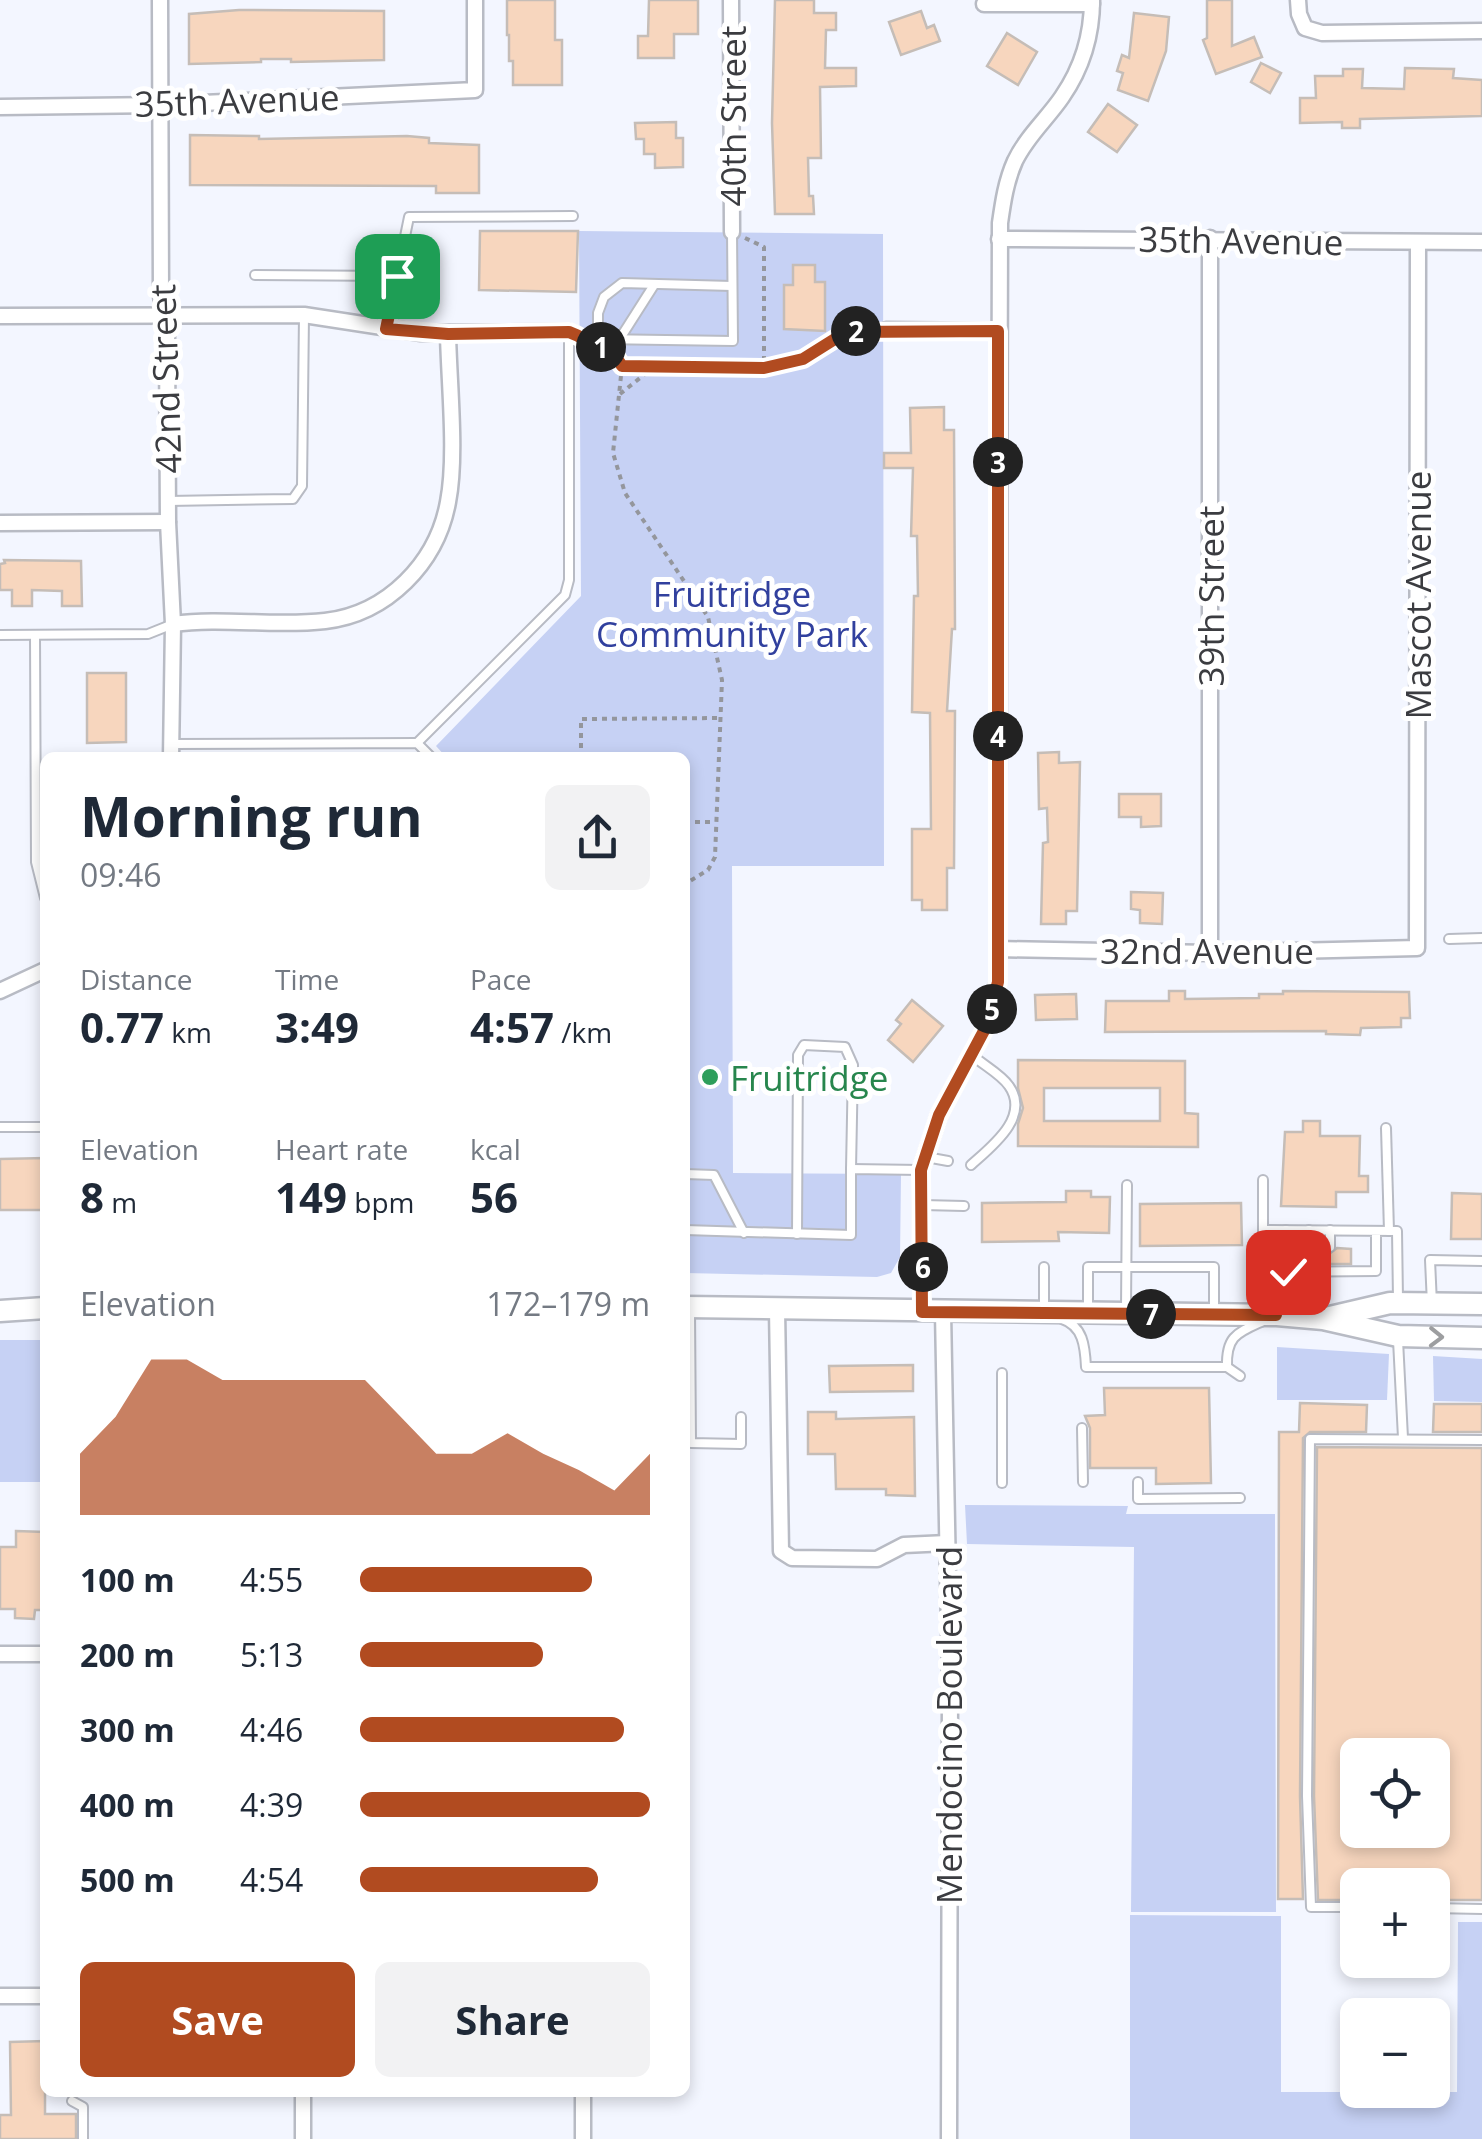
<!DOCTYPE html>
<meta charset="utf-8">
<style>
body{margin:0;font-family:"Open Sans",sans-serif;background:#f2f2f3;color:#1f2937;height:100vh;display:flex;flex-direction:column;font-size:38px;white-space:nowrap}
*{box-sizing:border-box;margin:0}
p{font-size:32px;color:#747a83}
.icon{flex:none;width:55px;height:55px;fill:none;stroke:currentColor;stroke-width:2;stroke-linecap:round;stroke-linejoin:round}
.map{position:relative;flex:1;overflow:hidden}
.details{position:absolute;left:40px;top:752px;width:650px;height:1345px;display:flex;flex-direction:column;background:#fff;border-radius:15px;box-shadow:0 5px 15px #0003}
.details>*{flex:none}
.tools{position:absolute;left:1340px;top:1738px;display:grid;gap:20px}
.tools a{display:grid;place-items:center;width:110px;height:110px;border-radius:15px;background:#fff;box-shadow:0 5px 15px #0003;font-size:50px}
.pin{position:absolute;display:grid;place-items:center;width:85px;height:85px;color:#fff;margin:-42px;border-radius:20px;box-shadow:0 5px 15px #0006}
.km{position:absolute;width:50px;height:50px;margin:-25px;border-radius:50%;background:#222;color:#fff;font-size:28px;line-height:50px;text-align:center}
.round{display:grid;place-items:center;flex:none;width:105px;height:105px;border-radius:15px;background:#f2f2f3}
.head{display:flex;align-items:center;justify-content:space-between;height:170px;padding:0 40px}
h1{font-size:55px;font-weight:700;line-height:75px}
.stats{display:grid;grid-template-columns:repeat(3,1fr);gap:15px;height:170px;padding:10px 40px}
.stats div{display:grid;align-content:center}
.stats b{font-size:42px;font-weight:700}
.stats small{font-size:28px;font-weight:400}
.stats p{font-size:28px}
.chart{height:280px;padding:20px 40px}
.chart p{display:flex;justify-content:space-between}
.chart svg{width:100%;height:180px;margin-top:10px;fill:#b14b20;opacity:.7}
.cta{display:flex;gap:20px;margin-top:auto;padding:20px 40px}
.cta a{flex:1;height:115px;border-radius:15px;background:#b14b20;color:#fff;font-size:40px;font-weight:700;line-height:115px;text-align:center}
.cta a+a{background:#f2f2f3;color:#1f2937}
ul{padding:0 40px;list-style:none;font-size:32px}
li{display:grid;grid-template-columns:160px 120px 1fr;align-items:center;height:75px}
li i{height:25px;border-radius:12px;background:#b14b20}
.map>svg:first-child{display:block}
.green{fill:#c6d1f4}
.building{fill:#f7d6be;stroke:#c5bdb7;stroke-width:2.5;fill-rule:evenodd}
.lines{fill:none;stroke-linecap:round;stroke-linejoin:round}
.service-casing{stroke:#b8bbc4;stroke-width:12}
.minor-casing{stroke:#b8bbc4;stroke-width:19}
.secondary-casing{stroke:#b8bbc4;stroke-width:25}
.path{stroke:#94969c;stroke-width:4;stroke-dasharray:5 5;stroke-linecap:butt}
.service{stroke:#fff;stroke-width:8}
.minor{stroke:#fff;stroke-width:14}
.secondary{stroke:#fff;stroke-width:20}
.oneway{stroke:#9d9ea0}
.route-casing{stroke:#fff;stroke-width:20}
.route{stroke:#b14b20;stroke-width:12}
.leisure-dot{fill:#2e9e5b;stroke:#fff;stroke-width:4}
.labels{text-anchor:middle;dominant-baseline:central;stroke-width:10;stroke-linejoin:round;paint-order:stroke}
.street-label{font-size:35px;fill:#3b3c40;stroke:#fff}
.park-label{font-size:35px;fill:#31409e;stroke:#fff}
.leisure-label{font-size:35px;fill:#27864d;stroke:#fff;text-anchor:start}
</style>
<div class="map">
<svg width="1482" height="2139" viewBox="0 0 1482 2139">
<rect width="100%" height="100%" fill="#f3f6ff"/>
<!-- green -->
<g class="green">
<path d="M579,231L883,234L884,866H732L733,1173L901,1174L900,1257L891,1273L877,1277L685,1273V758H447L436,746L581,596Z"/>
<rect x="0" y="1340" width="45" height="142"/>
<path d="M1277,1347L1389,1354L1387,1400H1277Z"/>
<path d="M1433,1356L1482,1359V1402L1434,1401Z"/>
<path d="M965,1505L1128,1506L1126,1514H1275L1276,1912H1131L1134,1547L967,1544Z"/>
<path d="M1130,1915L1281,1916V2092H1457L1458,1922H1482V2139H1130Z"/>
</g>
<!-- building -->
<g class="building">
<path d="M507,0H555V40H562V85H513V61H509V35H507Z"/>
<path d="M649,0H698V34H674V58H638V36H648Z"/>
<path d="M775,0H814V13H836V30H826L825,68H856V86L820,87L821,158H808L809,196H813L814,214H775L772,123Z"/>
<path d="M1207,0H1232V46L1254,37L1262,57L1216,74L1203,40L1207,38Z"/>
<path d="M239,10L384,11V60L291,62V59H261V62L189,64V14Z"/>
<path d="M921,11L927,28L934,25L940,41L901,55L889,22Z"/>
<path d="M1134,13L1169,17L1166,51L1148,101L1118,90L1123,73L1117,71L1122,55L1129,58Z"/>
<path d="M1007,33L1037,52L1018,85L987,66Z"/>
<path d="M1261,63L1281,73L1270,93L1251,82Z"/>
<path d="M1405,68L1454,69L1453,78L1482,80V116L1360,119V128H1342V122L1300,123V98H1316L1315,76H1343V69H1363L1362,88L1404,89Z"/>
<path d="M1108,104L1137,125L1117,152L1088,132Z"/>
<path d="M676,122V138H683V167L655,168V154H644V139H636L635,123Z"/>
<path d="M190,135L259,136V139L407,136L429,138V143L479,145V193H436V186L190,185Z"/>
<path d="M480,231H578L576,292L479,290Z"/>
<path d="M793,265H815V282H825V331L784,329V285H793Z"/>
<path d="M944,407V430H954L955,629H952L947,711H955L954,868H947V910H922V900H912V829H931L930,713L912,712L914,596H918L917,536H911L913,468H884V453H911L910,408Z"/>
<path d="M4,560L81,561L82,606H62V591L32,590V606H12V590H0V564L5,563Z"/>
<path d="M87,673H126V742L87,743Z"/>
<path d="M1059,752V763L1080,762L1077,911H1066V924H1041L1043,843L1048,842L1047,808L1039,809L1038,753Z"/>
<path d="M1119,794H1161V826L1141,827V817H1119Z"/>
<path d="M1131,892L1163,893L1162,924L1140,923V910L1131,909Z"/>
<path d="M1169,991H1185V999L1259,998V994H1283V991L1409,992L1410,1018H1401V1027L1361,1028L1360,1035L1326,1034V1031L1105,1032L1106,1001H1169Z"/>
<path d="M1076,994L1077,1019L1036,1020L1035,995Z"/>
<path d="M912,1000L943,1026L913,1062L888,1040L901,1024L896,1020Z"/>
<path d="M1018,1060L1185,1061V1113L1198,1114V1147L1018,1146V1124L1023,1108L1018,1088ZM1044,1088H1160V1121H1044Z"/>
<path d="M1303,1121H1320V1136H1360L1359,1176H1368V1192H1336V1207L1281,1206L1285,1132H1303Z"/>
<path d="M45,1158V1210H0V1159Z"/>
<path d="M1066,1191H1091V1197H1110L1109,1233L1058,1232L1059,1241L982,1242V1203L1066,1202Z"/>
<path d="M1452,1193L1482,1194V1239H1451Z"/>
<path d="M1241,1203L1242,1245L1140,1246V1204Z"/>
<path d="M1270,1248H1280L1286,1254L1294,1248H1302L1309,1255L1317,1248L1329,1254L1337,1248L1351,1249V1264H1270Z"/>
<path d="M913,1365V1391L830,1392L829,1366Z"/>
<path d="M1104,1388H1209L1211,1483L1156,1484V1468H1090V1428L1085,1416L1105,1415Z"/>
<path d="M1300,1403L1367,1405L1366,1432H1310L1303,1438L1300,1796L1303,1899H1278L1279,1432H1299Z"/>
<path d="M1434,1404H1482V1432H1433Z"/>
<path d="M808,1412H836V1419L914,1417L915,1496L886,1495V1489H836L835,1454H808Z"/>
<path d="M1317,1447L1482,1448V1900H1432V1885H1358V1900H1318L1314,1796ZM1358,1755H1432V1830H1358Z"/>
<path d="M16,1531L45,1532L42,1610H35L34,1619L15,1618V1609H0V1547H16Z"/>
<path d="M45,2041V2114H76V2139H0V2115H11L10,2042Z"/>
</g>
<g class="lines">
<defs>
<g id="service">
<path d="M255,275L397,276"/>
<path d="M386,329L409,217L573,216"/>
<path d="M579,336L598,339L733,341L732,232"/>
<path d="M598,339V313L604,297L622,283L732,286"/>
<path d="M619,340L654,285"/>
<path d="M168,501L293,499L302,486L304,315"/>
<path d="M0,635L148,634L173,624"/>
<path d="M35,635L36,862L45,898"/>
<path d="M417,743L565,595L569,580V332"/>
<path d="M171,744L417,743L432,758"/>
<path d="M1449,939L1482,938"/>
<path d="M0,1127H45"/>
<path d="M1386,1128L1389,1231"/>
<path d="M926,1157L948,1161"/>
<path d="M971,1165C991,1147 1031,1117 1009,1086C1001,1074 983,1065 972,1055"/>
<path d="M685,1174L714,1175L744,1233"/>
<path d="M1263,1180V1230"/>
<path d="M923,1205L964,1206"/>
<path d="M685,1230L851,1235V1169L921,1170"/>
<path d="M1286,1230L1287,1247"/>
<path d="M1309,1230L1310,1248"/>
<path d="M1330,1230V1247"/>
<path d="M1376,1231V1271L1263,1272V1230C1308,1230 1353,1231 1397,1231L1398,1299"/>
<path d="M797,1234L798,1055L804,1045L845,1047L853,1065L851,1169"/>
<path d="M1044,1267V1308"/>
<path d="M1276,1272L1277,1311"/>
<path d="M1432,1304L1430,1260L1482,1261"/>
<path d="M1088,1309V1267H1214V1311"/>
<path d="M1126,1309L1127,1185"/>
<path d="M690,1312L691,1443L741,1444V1417"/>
<path d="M1062,1319C1083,1326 1085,1346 1086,1367H1227L1240,1376"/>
<path d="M1398,1340L1403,1438"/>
<path d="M1227,1367C1226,1336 1237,1333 1263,1321"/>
<path d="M1082,1428L1083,1482"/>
<path d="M1138,1482V1499L1240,1498"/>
<path d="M1002,1483V1373"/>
<path d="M1358,1907H1311L1307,1796L1310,1439L1482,1440"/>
<path d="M1432,1908L1482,1909"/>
<path d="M72,2101L83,2107V2139"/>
</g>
<g id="minor">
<path d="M160,0L161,296L167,336L168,522L173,624L171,758"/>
<path d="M731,0L732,232"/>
<path d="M1298,0L1299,14L1305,28L1322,33L1482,31"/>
<path d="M984,4H1092"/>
<path d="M0,107L160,105L475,90V0"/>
<path d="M999,239L1482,242"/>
<path d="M0,316L304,315L421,333L569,332L579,336"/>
<path d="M886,330L998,331"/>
<path d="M0,523L168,522"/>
<path d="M173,624C223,617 274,627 325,621C387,614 437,563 448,502C457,456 449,384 448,334"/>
<path d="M998,949L1210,953L1417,948L1418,243"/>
<path d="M1210,953V238"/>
<path d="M0,991L45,970"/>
<path d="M777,1309L781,1551L792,1558L877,1559L904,1545L947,1543"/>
<path d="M922,1312L921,1170L939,1115L986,1027L998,981L1000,223C1003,202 1006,181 1015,161C1027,136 1047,119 1062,97C1082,68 1092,35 1092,0"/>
<path d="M943,1312L950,1682L949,2139"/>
<path d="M0,1654H45"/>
<path d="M0,1996H45"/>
<path d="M303,2092V2139"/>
<path d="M583,2092V2139"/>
</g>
<g id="secondary">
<path d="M685,1307L1277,1315L1323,1319L1398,1336L1482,1338"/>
<path d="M0,1311L45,1308"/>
<path d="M1330,1317L1390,1303L1482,1304"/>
</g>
</defs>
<!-- service casing -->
<use href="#service" class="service-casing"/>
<!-- minor casing -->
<use href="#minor" class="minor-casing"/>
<!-- secondary casing -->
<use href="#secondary" class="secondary-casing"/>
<!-- path -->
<g class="path">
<path d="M745,238L764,247V367"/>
<path d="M613,352L622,366L764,368L803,359L846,331L871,330"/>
<path d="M622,366L613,453L625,493L708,617L722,680L715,857L708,870L685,884"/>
<path d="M620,394L655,366"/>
<path d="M581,758V719L722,718"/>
<path d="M685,822H715"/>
</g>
<!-- service -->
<use href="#service" class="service"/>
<!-- minor -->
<use href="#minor" class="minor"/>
<!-- secondary -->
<use href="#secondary" class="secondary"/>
</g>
<!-- one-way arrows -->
<defs><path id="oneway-chevron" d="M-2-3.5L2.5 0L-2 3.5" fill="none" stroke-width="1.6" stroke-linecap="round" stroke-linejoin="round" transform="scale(2.5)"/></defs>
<use class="oneway" href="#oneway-chevron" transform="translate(1436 1337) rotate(1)"/>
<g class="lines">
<defs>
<path id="route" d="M397,276L386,329L448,334L569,332C589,339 585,345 610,348L622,366L764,368L803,359L846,332L998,331V982L986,1027L939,1115L921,1170L922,1312L1276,1315V1272H1288"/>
</defs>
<!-- route casing -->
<use href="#route" class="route-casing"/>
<!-- route -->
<use href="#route" class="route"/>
</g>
<!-- markers -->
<circle class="leisure-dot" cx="710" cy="1077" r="10"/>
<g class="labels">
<!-- street labels -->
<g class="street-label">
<text transform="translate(237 100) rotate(-2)">35th Avenue</text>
<text transform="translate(732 116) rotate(-90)">40th Street</text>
<text transform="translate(1241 240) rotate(1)">35th Avenue</text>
<text transform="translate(165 379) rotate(-92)">42nd Street</text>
<text transform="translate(1417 595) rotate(-90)">Mascot Avenue</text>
<text transform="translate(1210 596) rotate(-90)">39th Street</text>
<text x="1207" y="950">32nd Avenue</text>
<text transform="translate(948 1725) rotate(-90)">Mendocino Boulevard</text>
</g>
<!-- park labels -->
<g class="park-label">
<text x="732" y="593">Fruitridge<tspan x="732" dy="40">Community Park</tspan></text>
</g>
<!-- leisure labels -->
<g class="leisure-label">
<text x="730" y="1077">Fruitridge</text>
</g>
</g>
</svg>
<div class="tools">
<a><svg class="icon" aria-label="locate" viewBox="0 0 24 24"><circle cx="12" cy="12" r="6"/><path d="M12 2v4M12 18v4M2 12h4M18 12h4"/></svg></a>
<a>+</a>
<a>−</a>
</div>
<div class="pin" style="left:397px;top:276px;background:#1e9e55"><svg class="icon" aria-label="arrive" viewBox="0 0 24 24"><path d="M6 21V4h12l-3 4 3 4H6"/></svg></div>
<div class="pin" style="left:1288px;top:1272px;background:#d93025"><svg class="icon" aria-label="check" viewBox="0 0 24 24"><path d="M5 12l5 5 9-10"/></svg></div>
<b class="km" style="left:601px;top:347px">1</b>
<b class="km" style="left:856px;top:331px">2</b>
<b class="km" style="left:998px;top:462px">3</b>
<b class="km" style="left:998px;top:736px">4</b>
<b class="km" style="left:992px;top:1009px">5</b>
<b class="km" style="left:923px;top:1267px">6</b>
<b class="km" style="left:1151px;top:1314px">7</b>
<section class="details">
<div class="head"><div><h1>Morning run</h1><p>09:46</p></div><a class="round"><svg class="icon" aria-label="share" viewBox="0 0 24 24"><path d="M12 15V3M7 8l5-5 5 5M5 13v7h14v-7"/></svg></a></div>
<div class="stats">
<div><p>Distance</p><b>0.77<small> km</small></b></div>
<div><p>Time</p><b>3:49</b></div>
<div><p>Pace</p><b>4:57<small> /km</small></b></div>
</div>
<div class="stats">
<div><p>Elevation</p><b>8<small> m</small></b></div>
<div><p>Heart rate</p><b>149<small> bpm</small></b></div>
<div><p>kcal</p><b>56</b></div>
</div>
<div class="chart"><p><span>Elevation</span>172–179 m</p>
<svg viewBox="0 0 160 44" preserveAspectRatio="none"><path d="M0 44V29L10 20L20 6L30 6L40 11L50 11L60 11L70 11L80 11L90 20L100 29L110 29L120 24L130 29L140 33L150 38L160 29V44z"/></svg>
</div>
<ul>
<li><b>100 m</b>4:55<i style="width:80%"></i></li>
<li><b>200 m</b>5:13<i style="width:63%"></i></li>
<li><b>300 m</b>4:46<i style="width:91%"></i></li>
<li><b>400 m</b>4:39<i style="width:100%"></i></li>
<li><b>500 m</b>4:54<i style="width:82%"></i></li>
</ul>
<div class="cta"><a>Save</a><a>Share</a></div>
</section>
</div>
